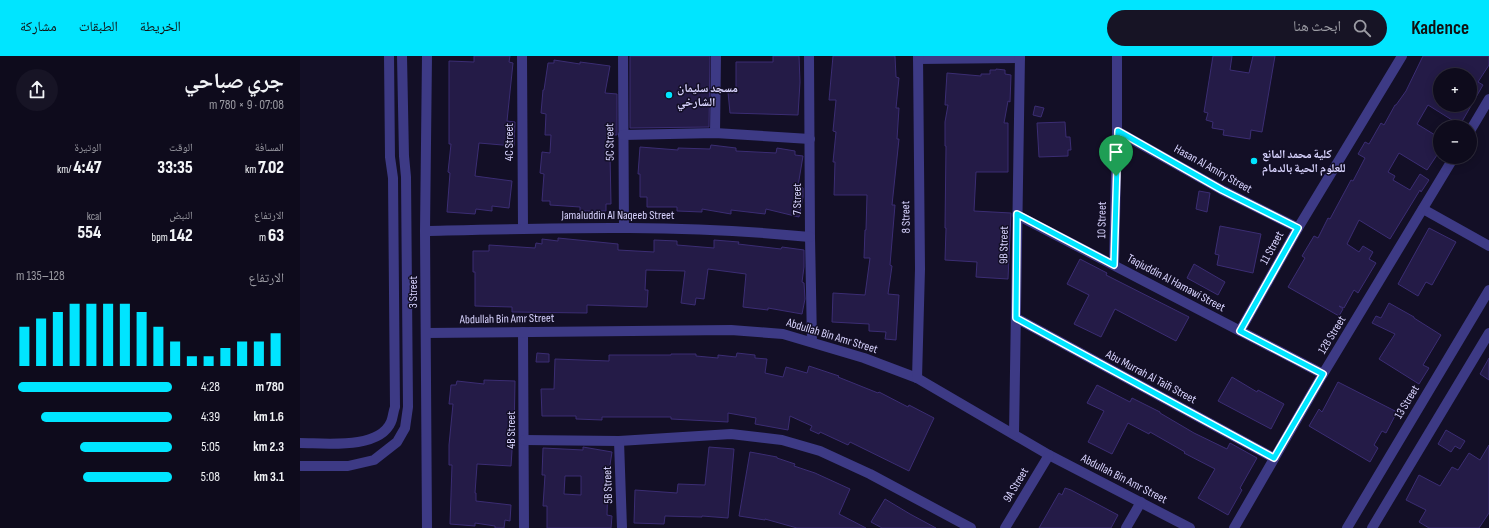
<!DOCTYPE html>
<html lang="ar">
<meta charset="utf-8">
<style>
body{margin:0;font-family:"Sofia Sans Condensed","Noto Naskh Arabic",sans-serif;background:#171425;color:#f1f3f6;direction:rtl;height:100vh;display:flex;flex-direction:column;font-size:15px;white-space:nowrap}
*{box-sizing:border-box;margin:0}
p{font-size:13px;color:#9b9ba3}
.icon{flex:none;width:22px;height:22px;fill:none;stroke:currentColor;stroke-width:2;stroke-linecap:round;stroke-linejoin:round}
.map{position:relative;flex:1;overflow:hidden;direction:ltr}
.panel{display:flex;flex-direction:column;background:#0e0b1c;width:300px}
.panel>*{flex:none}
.controls{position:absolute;left:1133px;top:12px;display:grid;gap:8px}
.controls a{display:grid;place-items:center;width:44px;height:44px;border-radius:50%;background:#0e0b1c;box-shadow:0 2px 10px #0003,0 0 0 1px #2e2b3b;font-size:20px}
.pin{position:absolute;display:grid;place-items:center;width:34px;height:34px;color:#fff;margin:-41px -17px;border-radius:50% 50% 50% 0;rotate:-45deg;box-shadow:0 0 4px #0007}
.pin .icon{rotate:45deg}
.round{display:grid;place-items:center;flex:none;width:42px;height:42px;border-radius:21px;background:#171425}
.headline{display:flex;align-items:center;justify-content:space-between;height:68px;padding:0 16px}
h1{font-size:22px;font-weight:800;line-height:30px}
.stats{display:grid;grid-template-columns:repeat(3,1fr);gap:6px;height:68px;padding:4px 16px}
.stats div{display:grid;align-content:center}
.stats b{font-size:17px;font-weight:800}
.stats small{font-size:11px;font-weight:400}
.stats p{font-size:11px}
.chart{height:112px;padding:8px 16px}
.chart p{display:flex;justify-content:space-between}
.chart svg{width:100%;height:72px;margin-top:4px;stroke:#00e5ff;stroke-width:6}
ul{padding:0 16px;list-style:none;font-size:13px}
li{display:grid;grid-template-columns:64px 48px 1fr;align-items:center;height:30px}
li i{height:10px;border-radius:5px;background:#00e5ff}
header{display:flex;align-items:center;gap:24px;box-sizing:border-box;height:56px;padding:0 20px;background:#00e5ff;color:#111}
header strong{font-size:19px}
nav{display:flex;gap:22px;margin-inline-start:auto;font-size:14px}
.search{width:280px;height:36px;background:#171425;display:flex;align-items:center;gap:10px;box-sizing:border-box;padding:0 14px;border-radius:22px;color:#9b9ba3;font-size:15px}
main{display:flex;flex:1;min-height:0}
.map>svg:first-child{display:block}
.building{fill:#241b47;stroke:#3b2d73;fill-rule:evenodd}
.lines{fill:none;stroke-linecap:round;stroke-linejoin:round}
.minor{stroke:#3d3a85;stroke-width:10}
.route-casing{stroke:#fff;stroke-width:8}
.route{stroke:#00e5ff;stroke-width:5}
.poi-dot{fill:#00e5ff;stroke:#130f26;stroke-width:1.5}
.labels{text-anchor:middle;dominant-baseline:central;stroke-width:3;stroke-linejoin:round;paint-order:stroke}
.poi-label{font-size:12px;font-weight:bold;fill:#d9d4ff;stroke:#130f26;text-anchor:start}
.street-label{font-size:12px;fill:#d9d4ff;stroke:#130f26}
</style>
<header>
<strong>Kadence</strong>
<div class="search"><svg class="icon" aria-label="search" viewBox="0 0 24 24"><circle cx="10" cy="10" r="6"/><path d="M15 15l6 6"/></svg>ابحث هنا</div>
<nav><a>الخريطة</a><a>الطبقات</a><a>مشاركة</a></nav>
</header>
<main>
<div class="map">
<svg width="1189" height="472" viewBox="0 0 1189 472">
<rect width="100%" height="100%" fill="#130f26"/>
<!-- building -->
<g class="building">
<path d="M174,0H210L209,6L213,7L207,65L215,66L214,90L179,87L175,120L212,125L209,152L192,150V155L176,153L175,158L147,156L150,117L148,116L151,88H149V5L174,6Z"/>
<path d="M330,0H410L409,71L330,72Z"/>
<path d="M473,0H499L500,26L498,59L430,57L428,36L436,37V6H473Z"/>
<path d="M533,0H595L596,21L599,22L596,52H599L597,83H599L592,149H595L590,209L592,210L588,238L599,239L596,284L585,283L586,276L569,275V268L532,266L533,237L565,239L570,202H564L565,174H566L567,139H534L535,106H533L536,76L533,75L536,44H529Z"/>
<path d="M913,0H932L930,14L949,17L953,0H975L962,76L951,74L950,83L923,79L924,74L912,72L913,66L906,64L908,57L904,56Z"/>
<path d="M1123,0H1189V9L1178,26L1183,29L1160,69L1128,49L1117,68L1140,82V101L1137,99L1127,114L1099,97L1088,116L1095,120L1093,124L1110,134L1120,118L1129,124L1121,136L1120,134L1090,183L1059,164L1047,188L1059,196L1063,190L1073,196L1069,203L1076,207L1058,237L1054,234L1044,252L1039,250L1043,253L1039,260L988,231L1005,202L1002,200L1014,180L1018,182L1028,162L1030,163L1051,124L1053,125L1065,102L1058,98L1065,86L1069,88L1081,67L1084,69L1095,49H1096L1106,35ZM1140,19H1170V49H1140Z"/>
<path d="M254,4L280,8V6L310,10L305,37L317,38V79H309L308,98H310L311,148H306V155H280V151L250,149V145H242L244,118L240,117L242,96L250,97L251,79H245L246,58L241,57L243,34H244L248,7H254Z"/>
<path d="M696,13L705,14V18L711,19L710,46L708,45L704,67H708V116H676L674,155L711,157L708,223L676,221L677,206L645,204L646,172H645L646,90H645V66L648,49H645L647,17L681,20V18H690V14H696Z"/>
<path d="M735,50L744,52L741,61L733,59Z"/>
<path d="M765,66L766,81H770L771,94H768V100L739,101L737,67Z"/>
<path d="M411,89L436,92V95L476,97L477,92L495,95V99L503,100L498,130L503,132V141L499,161L466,153L465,158L431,154V158L402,153V156L377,155V151H347V141H340V118H338L340,91L378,94V92L410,93Z"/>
<path d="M899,135L910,137L907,156L896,153Z"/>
<path d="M920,170L961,178L953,217L917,209L919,199L915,198Z"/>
<path d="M1129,172L1156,186L1132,229L1126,226L1118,240L1098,228Z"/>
<path d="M258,182L318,188V194L354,196V184L377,185V189L414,192V184L439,186L438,188L481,193L482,191L504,194V211L502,226L504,227L505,243L502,258L468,252V254L443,251L446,218L408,213L404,243L396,242L395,249L381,247L385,215L346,214L345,234H348L347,251L287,249V257L212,256V251L175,250V216H173V195H189V189L235,192L236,187L242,188V183L258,185Z"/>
<path d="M780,203L807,217L806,219L889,261L876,285L815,253L801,281L774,268L789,239L767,228Z"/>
<path d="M894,208L925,226L918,239L887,222Z"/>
<path d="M1089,247L1114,261V262L1141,279L1123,309L1129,312L1119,328L1079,303L1095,278L1072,267L1076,260L1081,262Z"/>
<path d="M237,297L249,298V306H236Z"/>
<path d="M437,297L455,299V302L467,303L465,317L483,321L486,311L507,317L509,310L539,320L538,321L578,337L579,336L608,351L609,349L634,362L609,415L550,386L548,389L520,376L519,378L510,374L512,370L490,360L488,374L455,368L456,362L428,357V366L371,363V361H302V364L276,363V360H242L241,333H254L255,303L309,305V299H371V298H396V300L418,302V299L436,301Z"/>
<path d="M1189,302V324L1180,318Z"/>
<path d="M932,321L957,336L958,334L984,348L971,373L918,345Z"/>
<path d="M184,324L215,325L214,379H213L211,410L177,408V409L175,437H176V445L211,449L210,465L205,464L204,472H195V470L175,467V470L150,468L152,409H149V389L153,348H149L151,329H156L157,325L184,328Z"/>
<path d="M1038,326L1097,356L1086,377L1082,375L1074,389L1078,392L1070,406L1009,370L1019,353L1022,356Z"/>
<path d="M797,329L830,346L832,342L860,356V357L894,377L927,393L930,387L957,402L940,432L942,434L928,459L898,442L915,413L884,397L885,396L850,376L849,378L828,367L812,398L788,386L804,355L787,347Z"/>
<path d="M1146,374L1165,385L1160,393L1155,390L1151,396L1138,388Z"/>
<path d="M1189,389V457L1179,472H1129L1119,466L1126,454L1106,444L1119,419L1140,430L1152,411L1158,414L1169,397L1180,404Z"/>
<path d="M283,391L312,396L307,428H308L307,459L312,460L311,472H247V450H243L245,419H242L243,392L283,394ZM265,420H281V439L264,438Z"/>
<path d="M409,391L434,393L428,462L402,460V461L365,460L364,468L334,467L335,434L377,437L378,428L405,429Z"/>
<path d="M450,396L477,401V402L495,408L494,410L515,417L550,433L539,458L566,472H497L465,463V464L439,460Z"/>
<path d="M765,432L771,434L818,459L811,472H739L759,437L762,439Z"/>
<path d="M585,443L610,458L636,472H582L571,466Z"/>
</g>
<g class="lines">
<!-- minor -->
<g class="minor">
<path d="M222,0L223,172"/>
<path d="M323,0L324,172"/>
<path d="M509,0L510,181L512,286"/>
<path d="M618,3L720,2"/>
<path d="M817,75L922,134L998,172"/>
<path d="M1170,75L1189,43"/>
<path d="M415,77L416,0"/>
<path d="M323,79L415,77L510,83"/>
<path d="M1123,153L1189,190"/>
<path d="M717,159L1023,318"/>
<path d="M125,175C254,172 382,168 510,181"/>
<path d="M814,209L817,75V0"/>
<path d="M716,262L974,402"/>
<path d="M940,275L998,172L1102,0"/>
<path d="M223,276L224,472"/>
<path d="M126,277L431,274L483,278L564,302L617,322L749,399L890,472"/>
<path d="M617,322L620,213L618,0"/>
<path d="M714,378L720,0"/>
<path d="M224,384L319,385L431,378L482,384L520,395L570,418L671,472"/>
<path d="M319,385L322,472"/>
<path d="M0,387C24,387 79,394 91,366C93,362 93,356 95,351L93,122L90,101L89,0"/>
<path d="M0,410H48L74,404L97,386L105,372L108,351L106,121L104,100L102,0"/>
<path d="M127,472L125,175L127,0"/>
<path d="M705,472L749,399"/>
<path d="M826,472L841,446"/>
<path d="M934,472L1023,318L1154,101"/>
<path d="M1047,472L1189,234"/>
<path d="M1072,472L1189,277"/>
</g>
</g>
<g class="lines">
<defs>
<path id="route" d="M818,75L922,134L998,172L940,275L1023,318L974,402L716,262L717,158L814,209Z"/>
</defs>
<!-- route casing -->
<use href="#route" class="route-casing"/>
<!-- route -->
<use href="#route" class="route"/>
</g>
<!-- markers -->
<g class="poi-dot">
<circle cx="369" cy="39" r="4"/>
<circle cx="954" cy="105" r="4"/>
</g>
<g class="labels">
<!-- poi labels -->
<g class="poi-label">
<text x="377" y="32">مسجد سليمان<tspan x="377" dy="14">الشارخي</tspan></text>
<text x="962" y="98">كلية محمد المانع<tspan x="962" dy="14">للعلوم الحية بالدمام</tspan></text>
</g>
<!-- street labels -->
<g class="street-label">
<text transform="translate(209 86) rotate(-90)">4C Street</text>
<text transform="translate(310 86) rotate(-91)">5C Street</text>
<text transform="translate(913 113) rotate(29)">Hasan Al Amiry Street</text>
<text transform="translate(497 143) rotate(-90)">7 Street</text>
<text x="318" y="159">Jamaluddin Al Naqeeb Street</text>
<text transform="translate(606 161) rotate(-91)">8 Street</text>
<text transform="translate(802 164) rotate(-89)">10 Street</text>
<text transform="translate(704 189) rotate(-89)">9B Street</text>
<text transform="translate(972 192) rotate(-61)">11 Street</text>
<text transform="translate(876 227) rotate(28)">Taqiuddin Al Hamawi Street</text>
<text transform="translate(113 236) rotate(-90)">3 Street</text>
<text transform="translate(207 263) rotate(-1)">Abdullah Bin Amr Street</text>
<text transform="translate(1032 279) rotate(-59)">12B Street</text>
<text transform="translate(532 280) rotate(17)">Abdullah Bin Amr Street</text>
<text transform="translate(851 321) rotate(28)">Abu Murrah Al Taifi Street</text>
<text transform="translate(1107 346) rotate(-59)">13 Street</text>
<text transform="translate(211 374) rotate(-90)">4B Street</text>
<text transform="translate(824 423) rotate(27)">Abdullah Bin Amr Street</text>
<text transform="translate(308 429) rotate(-92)">5B Street</text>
<text transform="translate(716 429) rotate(-59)">9A Street</text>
</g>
</g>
</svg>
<div class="controls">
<a>+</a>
<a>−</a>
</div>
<div class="pin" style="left:816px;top:120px;background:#1e9e55"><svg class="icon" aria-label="arrive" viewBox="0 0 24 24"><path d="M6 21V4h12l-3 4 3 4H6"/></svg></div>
</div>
<section class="panel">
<div class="headline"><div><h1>جري صباحي</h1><p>07:08 · 9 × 780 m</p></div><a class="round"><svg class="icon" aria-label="share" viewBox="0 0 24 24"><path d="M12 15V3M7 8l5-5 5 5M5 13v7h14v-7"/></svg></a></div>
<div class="stats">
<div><p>المسافة</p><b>7.02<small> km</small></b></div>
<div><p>الوقت</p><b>33:35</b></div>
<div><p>الوتيرة</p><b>4:47<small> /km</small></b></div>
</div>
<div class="stats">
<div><p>الارتفاع</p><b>63<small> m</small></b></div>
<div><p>النبض</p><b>142<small> bpm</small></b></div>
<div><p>kcal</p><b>554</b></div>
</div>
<div class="chart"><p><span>الارتفاع</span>128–135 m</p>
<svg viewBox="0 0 160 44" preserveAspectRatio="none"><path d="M5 44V20M15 44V15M25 44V11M35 44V6M45 44V6M55 44V6M65 44V6M75 44V11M85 44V20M95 44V29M105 44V38M115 44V38M125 44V33M135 44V29M145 44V29M155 44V24"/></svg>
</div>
<ul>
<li><b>780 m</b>4:28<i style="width:99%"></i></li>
<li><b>1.6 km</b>4:39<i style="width:84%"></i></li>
<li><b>2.3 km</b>5:05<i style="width:59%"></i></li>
<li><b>3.1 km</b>5:08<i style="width:57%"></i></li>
</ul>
</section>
</main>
